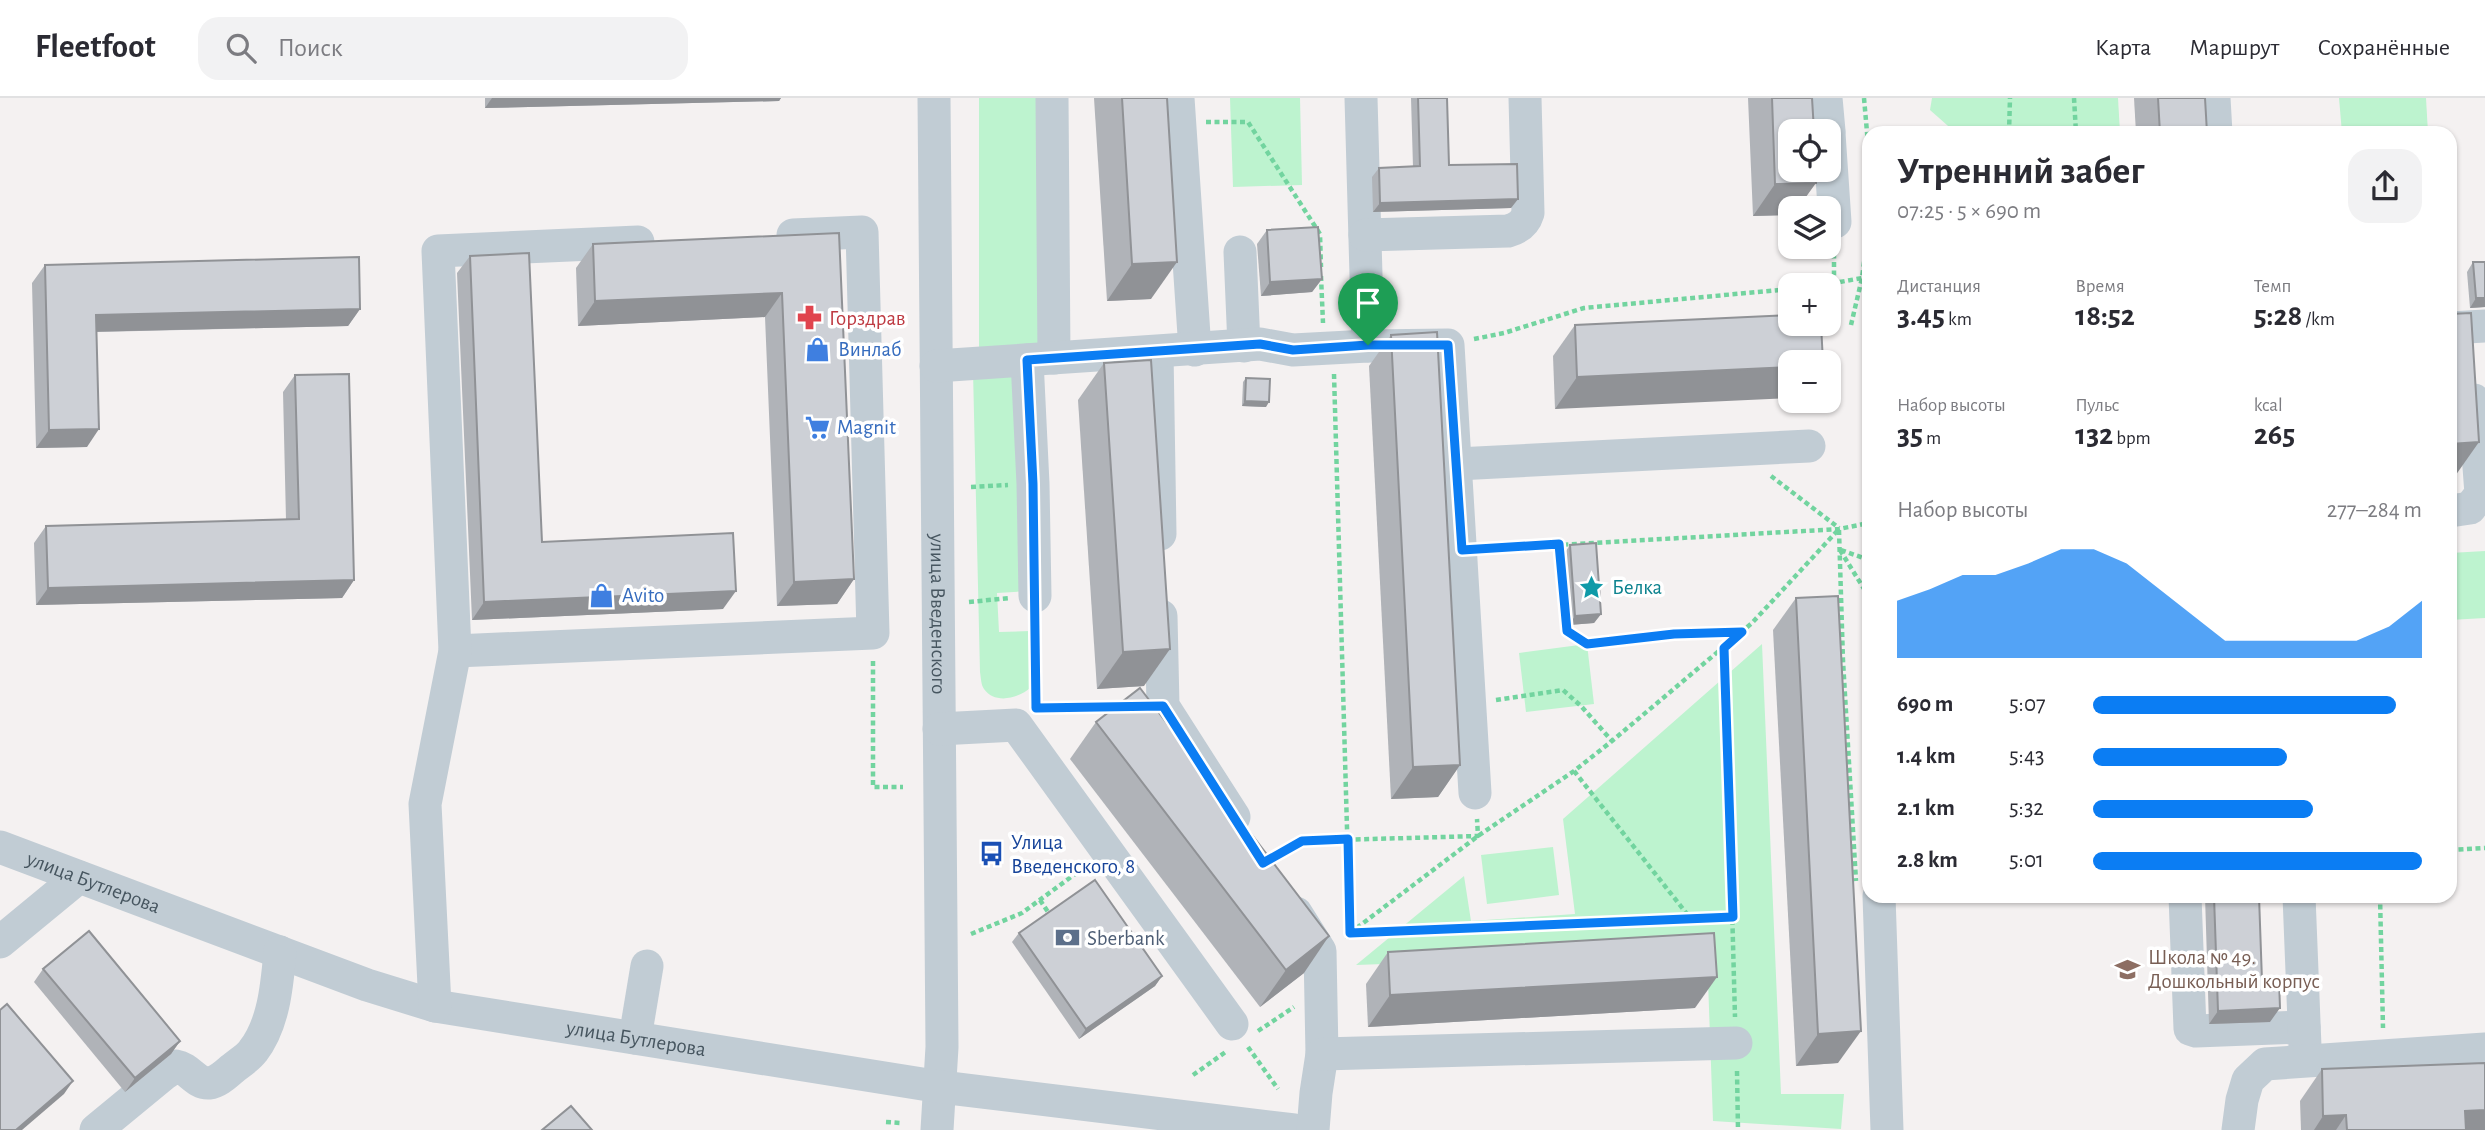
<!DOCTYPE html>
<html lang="ru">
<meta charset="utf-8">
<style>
body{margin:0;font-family:"Alegreya Sans",sans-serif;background:#f2f2f3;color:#2b2b33;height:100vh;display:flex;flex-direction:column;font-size:26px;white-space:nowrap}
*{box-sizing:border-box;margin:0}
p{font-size:23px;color:#7c7c81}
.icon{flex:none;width:38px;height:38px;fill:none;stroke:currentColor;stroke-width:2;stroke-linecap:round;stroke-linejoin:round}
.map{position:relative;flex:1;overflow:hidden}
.side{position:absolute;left:1862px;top:28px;width:595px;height:777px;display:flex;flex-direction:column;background:#fff;border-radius:21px;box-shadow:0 2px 5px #0004}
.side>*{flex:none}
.tools{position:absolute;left:1778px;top:21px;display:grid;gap:14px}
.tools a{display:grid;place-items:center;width:63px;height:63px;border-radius:14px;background:#fff;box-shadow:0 2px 5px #0004;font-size:35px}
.pin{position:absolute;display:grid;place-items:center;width:60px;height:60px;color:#fff;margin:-72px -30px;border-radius:50% 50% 50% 0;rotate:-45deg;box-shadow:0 0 7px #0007}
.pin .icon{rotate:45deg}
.round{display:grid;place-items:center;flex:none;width:74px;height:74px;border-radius:21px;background:#f2f2f3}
.head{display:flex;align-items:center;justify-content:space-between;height:119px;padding:0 35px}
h1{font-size:38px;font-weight:700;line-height:52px}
.stats{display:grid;grid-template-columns:repeat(3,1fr);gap:10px;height:119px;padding:7px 35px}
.stats div{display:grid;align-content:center}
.stats b{font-size:30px;font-weight:700}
.stats small{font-size:19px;font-weight:400}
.stats p{font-size:19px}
.chart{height:196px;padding:14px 35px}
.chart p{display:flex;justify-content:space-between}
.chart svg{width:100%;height:126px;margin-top:7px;fill:#0b7df3;opacity:.7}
ul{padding:0 35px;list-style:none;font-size:23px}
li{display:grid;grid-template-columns:112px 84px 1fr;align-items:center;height:52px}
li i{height:18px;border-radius:9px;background:#0b7df3}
header{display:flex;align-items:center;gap:42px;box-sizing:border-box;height:98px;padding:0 35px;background:#fff;border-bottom:2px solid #e1e1e2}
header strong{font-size:33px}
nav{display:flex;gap:38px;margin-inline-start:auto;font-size:24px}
.search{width:490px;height:63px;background:#f2f2f3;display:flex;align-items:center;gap:18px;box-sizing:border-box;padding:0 24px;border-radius:21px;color:#7c7c81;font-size:26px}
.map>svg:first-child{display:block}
.green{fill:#bdf3cf}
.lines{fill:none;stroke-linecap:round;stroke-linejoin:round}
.path{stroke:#72d49f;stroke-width:4.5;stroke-dasharray:5 3.5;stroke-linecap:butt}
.minor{stroke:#c1ccd4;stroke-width:33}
.wall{fill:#b0b3b8}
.shaded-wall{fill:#909296}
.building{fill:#cdd0d6;stroke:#909296;stroke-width:2}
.route-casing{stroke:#fff;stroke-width:14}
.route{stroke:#0b7df3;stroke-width:9}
.labels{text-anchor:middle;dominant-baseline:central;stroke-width:7;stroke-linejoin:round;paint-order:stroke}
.health-label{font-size:21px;fill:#be3a42;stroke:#fff;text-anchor:start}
.shop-label{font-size:21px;fill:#366cbe;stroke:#fff;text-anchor:start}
.culture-label{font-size:21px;fill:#0d838f;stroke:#fff;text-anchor:start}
.street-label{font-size:21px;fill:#475660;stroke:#fff}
.transit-label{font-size:21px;fill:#164399;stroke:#fff;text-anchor:start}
.service-label{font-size:21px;fill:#4e5e75;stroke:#fff;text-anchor:start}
.education-label{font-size:21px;fill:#785e54;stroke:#fff;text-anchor:start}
</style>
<header>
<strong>Fleetfoot</strong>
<div class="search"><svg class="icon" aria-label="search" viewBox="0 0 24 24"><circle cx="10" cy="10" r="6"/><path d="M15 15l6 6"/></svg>Поиск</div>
<nav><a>Карта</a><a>Маршрут</a><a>Сохранённые</a></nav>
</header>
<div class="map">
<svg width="2485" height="1032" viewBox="0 0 2485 1032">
<rect width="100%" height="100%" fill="#f4f1f1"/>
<!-- green -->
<g class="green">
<path d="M979,0H1050L1051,248L979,250Z"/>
<path d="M1230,0H1300L1302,87L1233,89Z"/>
<path d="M1932,0H2118L2120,35H1956L1930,12Z"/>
<path d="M2339,0H2426L2428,35H2342Z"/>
<path d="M1022,271L1029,493L997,495L999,534L1030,533L1031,589C1020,600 995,607 984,591C981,587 981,580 980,574L973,273Z"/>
<path d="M2485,453V520L2450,522V455Z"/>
<path d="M1587,546L1594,606L1526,614L1519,555Z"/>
<path d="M1762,546L1781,996H1844L1841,1031L1713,1023L1707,854L1356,867L1464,778L1471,823L1575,816L1563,721Z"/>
<path d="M1553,749L1559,797L1487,806L1481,757Z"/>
</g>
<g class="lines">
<!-- path -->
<g class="path">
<path d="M1864,0L1869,57"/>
<path d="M2074,0L2076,35"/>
<path d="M1206,24H1248L1320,136L1321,169"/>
<path d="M2009,35L2010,0"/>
<path d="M1321,178L1323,225"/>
<path d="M1834,186V149"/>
<path d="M1823,187L1862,180"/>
<path d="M1851,227L1862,180L1869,126"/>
<path d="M1474,241L1504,235L1584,210L1790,191"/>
<path d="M1334,276L1350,835L1346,843"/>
<path d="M1771,378L1839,430"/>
<path d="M971,389L1008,387"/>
<path d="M1839,432L1843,563L1856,783"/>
<path d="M1559,446L1567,533L1587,546L1674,536L1742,534"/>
<path d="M1487,451L1839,431L1869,425"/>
<path d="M1840,452L1869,499"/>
<path d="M1841,452L1869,462"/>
<path d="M969,504L1010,500"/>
<path d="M1035,524L1036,610L1120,609"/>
<path d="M1725,550L1735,919"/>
<path d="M873,563V689H903"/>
<path d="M1496,602L1563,592L1581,608L1612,643"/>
<path d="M1574,673L1691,821"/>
<path d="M2450,752L2485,750"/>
<path d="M1267,762L1302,743L1478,738L1477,721"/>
<path d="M2380,798L2383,930"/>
<path d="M1040,802L1050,817"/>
<path d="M1350,835L1478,738L1574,673L1612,643L1752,525L1839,431"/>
<path d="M1351,835L1733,819"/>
<path d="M971,836L1022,815L1086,768"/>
<path d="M1258,933L1294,909"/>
<path d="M1248,949L1278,991"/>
<path d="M1737,973L1738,1032"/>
<path d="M1193,977L1227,953"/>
<path d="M886,1024L901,1025"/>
</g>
<!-- minor -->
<g class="minor">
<path id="s1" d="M934,0L942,949L937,1032"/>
<path d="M1052,0L1054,260"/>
<path d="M1178,0L1195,252"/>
<path d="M1361,0L1368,248"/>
<path d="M1826,0L1829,33"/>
<path d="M2214,0L2216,35"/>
<path d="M1829,35L1835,124"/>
<path d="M1365,137L1508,133C1519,130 1525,125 1528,115L1525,0"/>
<path d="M1240,154L1244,248"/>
<path d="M2450,230L2485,228"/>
<path d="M1157,254L1160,436"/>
<path d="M1027,262L1033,386L1035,498"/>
<path d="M936,268L1260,246L1293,252L1368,248L1448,247L1475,695"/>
<path d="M1457,366L1809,348"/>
<path d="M2450,413L2470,410L2481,396L2474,302"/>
<path d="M1161,518L1163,608L1234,719"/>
<path d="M455,553L873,535L862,134L793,137"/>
<path d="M939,631L1016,627L1232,926"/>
<path id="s2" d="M0,749L367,887L435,908L941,989L1294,1032"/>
<path d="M1879,798L1887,1032"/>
<path d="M2185,798L2190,931L2196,933L2304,929"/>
<path d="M2299,798L2305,949"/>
<path d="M1296,815L1320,853L1322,956L1316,995L1313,1032"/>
<path d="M0,844L79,779"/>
<path d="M435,908L425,706L455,553L438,153L638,144"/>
<path d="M635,940L647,868"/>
<path d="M1322,956L1736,945"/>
<path d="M96,1032L164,976L176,968C189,970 196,986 209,985C218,984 226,976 232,971C239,965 248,960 253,953C274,926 277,887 280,854"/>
<path d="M2238,1032L2242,1002L2248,982L2265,966L2485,951"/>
</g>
</g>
<!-- wall -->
<g class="wall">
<path d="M485,0H781L779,3L485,10Z"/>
<path d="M1094,0H1167L1151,201L1107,203Z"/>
<path d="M1411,0H1447L1449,67L1518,101L1511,110L1373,114L1372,79L1379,70L1413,69Z"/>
<path d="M1748,0H1812L1790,110V117L1753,118Z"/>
<path d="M2134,0H2205L2207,35H2136Z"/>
<path d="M1267,132L1322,181L1312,194L1261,198L1257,146Z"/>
<path d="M839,135L854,481L837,506L777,508L765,219L578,228L576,170L593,146Z"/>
<path d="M470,158L542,444L723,511L472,522L457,175Z"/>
<path d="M2473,164L2485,209L2470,210L2467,174Z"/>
<path d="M45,167L360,211L348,228L97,234L87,349L36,350L32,185Z"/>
<path d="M1575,227L1823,264L1555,311L1553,258Z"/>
<path d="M1391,237L1460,667L1438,699L1391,701L1369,268Z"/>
<path d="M1104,265L1144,588L1097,591L1078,302Z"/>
<path d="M295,277L354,482L342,500L36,507L34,445L46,428L286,422L283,294Z"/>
<path d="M1246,280L1266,309L1242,308L1243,284Z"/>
<path d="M1570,447L1601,516L1594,525L1569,527L1564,456Z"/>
<path d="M1796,500L1838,965L1796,968L1773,532Z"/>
<path d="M1096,624L1304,875L1260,909L1070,661Z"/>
<path d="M2205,798H2259L2262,883L2270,924L2209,926Z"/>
<path d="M1019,835L1162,878L1155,888L1079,941L1012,844Z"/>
<path d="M1388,854L1695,910L1368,929L1366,886Z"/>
<path d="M43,871L180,943L171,956L125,994L34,884Z"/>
<path d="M2322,971L2485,1032H2301L2300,1003Z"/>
</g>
<!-- shaded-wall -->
<g class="shaded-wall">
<path d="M492,0H781L779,3L485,10Z"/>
<path d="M1816,85L1798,110H1790V117L1753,118L1775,86Z"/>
<path d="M1518,101L1511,110L1373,114L1380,105Z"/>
<path d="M1177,164L1151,201L1107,203L1132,166Z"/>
<path d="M1322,181L1312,194L1261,198L1270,184Z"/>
<path d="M782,195L765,219L578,228L595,203Z"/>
<path d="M2476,200H2485V209L2470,210Z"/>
<path d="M360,211L348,228L84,234L96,217Z"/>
<path d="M1790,269V300L1555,311L1577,279Z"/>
<path d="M1245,303L1269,304L1266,309L1242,308Z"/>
<path d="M99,331L87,349L36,350L49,332Z"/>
<path d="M2479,344L2453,381L2450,382V346Z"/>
<path d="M854,481L837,506L777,508L794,484Z"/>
<path d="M354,482L342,500L36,507L48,490Z"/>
<path d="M736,493L723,511L472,522L484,504Z"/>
<path d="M1601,516L1594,525L1569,527L1575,518Z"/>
<path d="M1170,551L1144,588L1097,591L1123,554Z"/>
<path d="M1460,667L1438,699L1391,701L1413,669Z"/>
<path d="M1329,838L1304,875L1260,909L1286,872Z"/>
<path d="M1162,878L1155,888L1079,941L1086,931Z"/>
<path d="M1717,879L1695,910L1368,929L1390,897Z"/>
<path d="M2280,910L2270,924L2209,926L2218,913Z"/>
<path d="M1861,933L1838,965L1796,968L1818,936Z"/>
<path d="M180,943L171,956L125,994L135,980Z"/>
<path d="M73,983L64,996L22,1032H16Z"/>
<path d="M2485,1012V1032H2452L2465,1013Z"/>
<path d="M2346,1017L2336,1032H2314L2323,1018Z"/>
</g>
<!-- building -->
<g class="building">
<path d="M1122,0H1167L1177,164L1132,166Z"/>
<path d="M1418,0H1447L1449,67L1517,66L1518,101L1380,105L1379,70L1420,68Z"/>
<path d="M1772,0H1812L1814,33H1790V72H1815L1816,85L1775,86Z"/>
<path d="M2158,0H2205L2207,35H2160Z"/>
<path d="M1318,129L1322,181L1270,184L1267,132Z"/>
<path d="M839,135L854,481L794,484L782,195L595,203L593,146Z"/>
<path d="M529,155L542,444L733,435L736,493L484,504L470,158Z"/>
<path d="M359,159L360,211L96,217L99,331L49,332L45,167Z"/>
<path d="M2473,164H2485V200H2476Z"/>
<path d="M2471,215L2479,344L2450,346V216Z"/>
<path d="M1790,217V226H1821L1823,264H1790V269L1577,279L1575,227Z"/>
<path d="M1437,234L1460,667L1413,669L1391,237Z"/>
<path d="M1151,262L1170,551L1123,554L1104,265Z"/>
<path d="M349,276L354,482L48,490L46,428L299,421L295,277Z"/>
<path d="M1246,280L1270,281L1269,304L1245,303Z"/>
<path d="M1596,445L1601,516L1575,518L1570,447Z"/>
<path d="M1838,498L1861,933L1818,936L1796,500Z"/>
<path d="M1140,590L1329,838L1286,872L1096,624Z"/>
<path d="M1095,782L1162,878L1086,931L1019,835Z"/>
<path d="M2214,798H2259L2262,883L2279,882L2280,910L2218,913Z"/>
<path d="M89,833L180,943L135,980L43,871Z"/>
<path d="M1714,835L1717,879L1390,897L1388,854Z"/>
<path d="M7,906L73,983L16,1032H0V912Z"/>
<path d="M2485,965V1012L2465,1013L2466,1032H2347L2346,1017L2323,1018L2322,971Z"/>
<path d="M571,1008L592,1032H542Z"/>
</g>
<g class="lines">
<defs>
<path id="route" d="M1260,246L1293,252L1368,247H1448L1462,452L1559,446L1567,533L1587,546L1674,536L1742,534L1724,550L1733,819L1350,835L1348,741L1302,743L1263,765L1163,608L1036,610L1033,386L1027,262Z"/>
</defs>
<!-- route casing -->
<use href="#route" class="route-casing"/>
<!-- route -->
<use href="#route" class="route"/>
</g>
<!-- icons -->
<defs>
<symbol id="pharmacy-bare" viewBox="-9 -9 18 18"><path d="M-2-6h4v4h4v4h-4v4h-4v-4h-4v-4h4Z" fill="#e0444e" stroke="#fff" stroke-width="2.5" paint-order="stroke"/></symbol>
<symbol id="shop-bare" viewBox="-9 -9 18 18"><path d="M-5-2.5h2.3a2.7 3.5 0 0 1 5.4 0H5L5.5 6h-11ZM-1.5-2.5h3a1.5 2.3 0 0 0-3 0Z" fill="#3f7fe0" stroke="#fff" stroke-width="2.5" paint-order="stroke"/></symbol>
<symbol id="supermarket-bare" viewBox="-9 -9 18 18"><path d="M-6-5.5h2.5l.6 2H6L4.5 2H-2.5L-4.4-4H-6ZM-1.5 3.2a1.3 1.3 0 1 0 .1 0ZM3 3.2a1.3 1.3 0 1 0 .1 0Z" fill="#3f7fe0" stroke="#fff" stroke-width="2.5" paint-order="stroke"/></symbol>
<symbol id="sight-bare" viewBox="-9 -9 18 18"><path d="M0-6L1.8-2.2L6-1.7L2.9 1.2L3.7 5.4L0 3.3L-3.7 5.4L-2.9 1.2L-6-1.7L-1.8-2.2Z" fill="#0f9aa8" stroke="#fff" stroke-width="2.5" paint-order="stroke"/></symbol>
<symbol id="bus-bare" viewBox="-9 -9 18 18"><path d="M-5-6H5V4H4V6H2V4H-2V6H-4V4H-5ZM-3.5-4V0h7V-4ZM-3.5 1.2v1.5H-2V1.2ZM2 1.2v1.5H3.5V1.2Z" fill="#1a4fb4" stroke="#fff" stroke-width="2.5" paint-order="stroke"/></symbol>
<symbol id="bank-bare" viewBox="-9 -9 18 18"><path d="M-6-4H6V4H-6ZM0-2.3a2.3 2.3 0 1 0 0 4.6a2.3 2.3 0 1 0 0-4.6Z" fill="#5c6f8a" stroke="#fff" stroke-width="2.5" paint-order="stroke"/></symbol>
<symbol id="school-bare" viewBox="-9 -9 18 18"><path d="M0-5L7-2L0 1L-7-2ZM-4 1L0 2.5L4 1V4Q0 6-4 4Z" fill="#8d6e63" stroke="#fff" stroke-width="2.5" paint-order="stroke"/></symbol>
</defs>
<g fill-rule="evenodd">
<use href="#pharmacy-bare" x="792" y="202" width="35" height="35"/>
<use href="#shop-bare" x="800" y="234" width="35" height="35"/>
<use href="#supermarket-bare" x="800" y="312" width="35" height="35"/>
<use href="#sight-bare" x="1574" y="472" width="35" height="35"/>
<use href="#shop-bare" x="584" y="480" width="35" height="35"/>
<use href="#bus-bare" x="974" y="738" width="35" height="35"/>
<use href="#bank-bare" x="1050" y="822" width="35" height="35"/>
<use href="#school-bare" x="2110" y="854" width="35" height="35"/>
</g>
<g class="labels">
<!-- health labels -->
<g class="health-label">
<text x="829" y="220">Горздрав</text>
</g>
<!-- shop labels -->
<g class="shop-label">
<text x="838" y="251">Винлаб</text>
<text x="837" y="329">Magnit</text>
<text x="622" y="497">Avito</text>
</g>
<!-- culture labels -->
<g class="culture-label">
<text x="1612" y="489">Белка</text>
</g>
<!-- street labels -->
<g class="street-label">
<text stroke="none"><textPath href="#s1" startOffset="516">улица Введенского</textPath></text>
<text stroke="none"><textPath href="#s2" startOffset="100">улица Бутлерова</textPath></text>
<text stroke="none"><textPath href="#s2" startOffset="667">улица Бутлерова</textPath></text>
</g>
<!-- transit labels -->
<g class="transit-label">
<text x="1011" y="744">Улица<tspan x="1011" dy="24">Введенского, 8</tspan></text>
</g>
<!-- service labels -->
<g class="service-label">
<text x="1087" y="840">Sberbank</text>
</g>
<!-- education labels -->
<g class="education-label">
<text x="2148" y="859">Школа № 49.<tspan x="2148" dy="24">Дошкольный корпус</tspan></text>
</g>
</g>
</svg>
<div class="tools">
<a><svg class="icon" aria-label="locate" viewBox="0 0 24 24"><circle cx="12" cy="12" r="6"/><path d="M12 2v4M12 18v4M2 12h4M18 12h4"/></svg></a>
<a><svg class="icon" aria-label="layers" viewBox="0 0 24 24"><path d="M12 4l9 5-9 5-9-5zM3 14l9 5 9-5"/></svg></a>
<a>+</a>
<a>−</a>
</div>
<div class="pin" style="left:1368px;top:247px;background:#1e9e55"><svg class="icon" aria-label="arrive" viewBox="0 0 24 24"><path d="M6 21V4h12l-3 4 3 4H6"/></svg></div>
<section class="side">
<div class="head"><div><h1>Утренний забег</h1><p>07:25 · 5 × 690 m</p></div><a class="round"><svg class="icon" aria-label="share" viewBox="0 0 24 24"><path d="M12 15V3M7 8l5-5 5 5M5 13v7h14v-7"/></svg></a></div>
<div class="stats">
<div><p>Дистанция</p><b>3.45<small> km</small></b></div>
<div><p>Время</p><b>18:52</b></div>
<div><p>Темп</p><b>5:28<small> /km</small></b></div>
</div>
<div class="stats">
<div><p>Набор высоты</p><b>35<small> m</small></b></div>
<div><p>Пульс</p><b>132<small> bpm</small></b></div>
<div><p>kcal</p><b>265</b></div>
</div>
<div class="chart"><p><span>Набор высоты</span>277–284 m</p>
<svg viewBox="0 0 160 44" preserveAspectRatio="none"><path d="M0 44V24L10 20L20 15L30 15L40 11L50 6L60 6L70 11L80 20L90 29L100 38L110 38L120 38L130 38L140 38L150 33L160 24V44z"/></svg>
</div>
<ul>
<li><b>690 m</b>5:07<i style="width:92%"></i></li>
<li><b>1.4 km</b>5:43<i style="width:59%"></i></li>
<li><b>2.1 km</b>5:32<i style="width:67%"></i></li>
<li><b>2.8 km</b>5:01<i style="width:100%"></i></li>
</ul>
</section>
</div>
